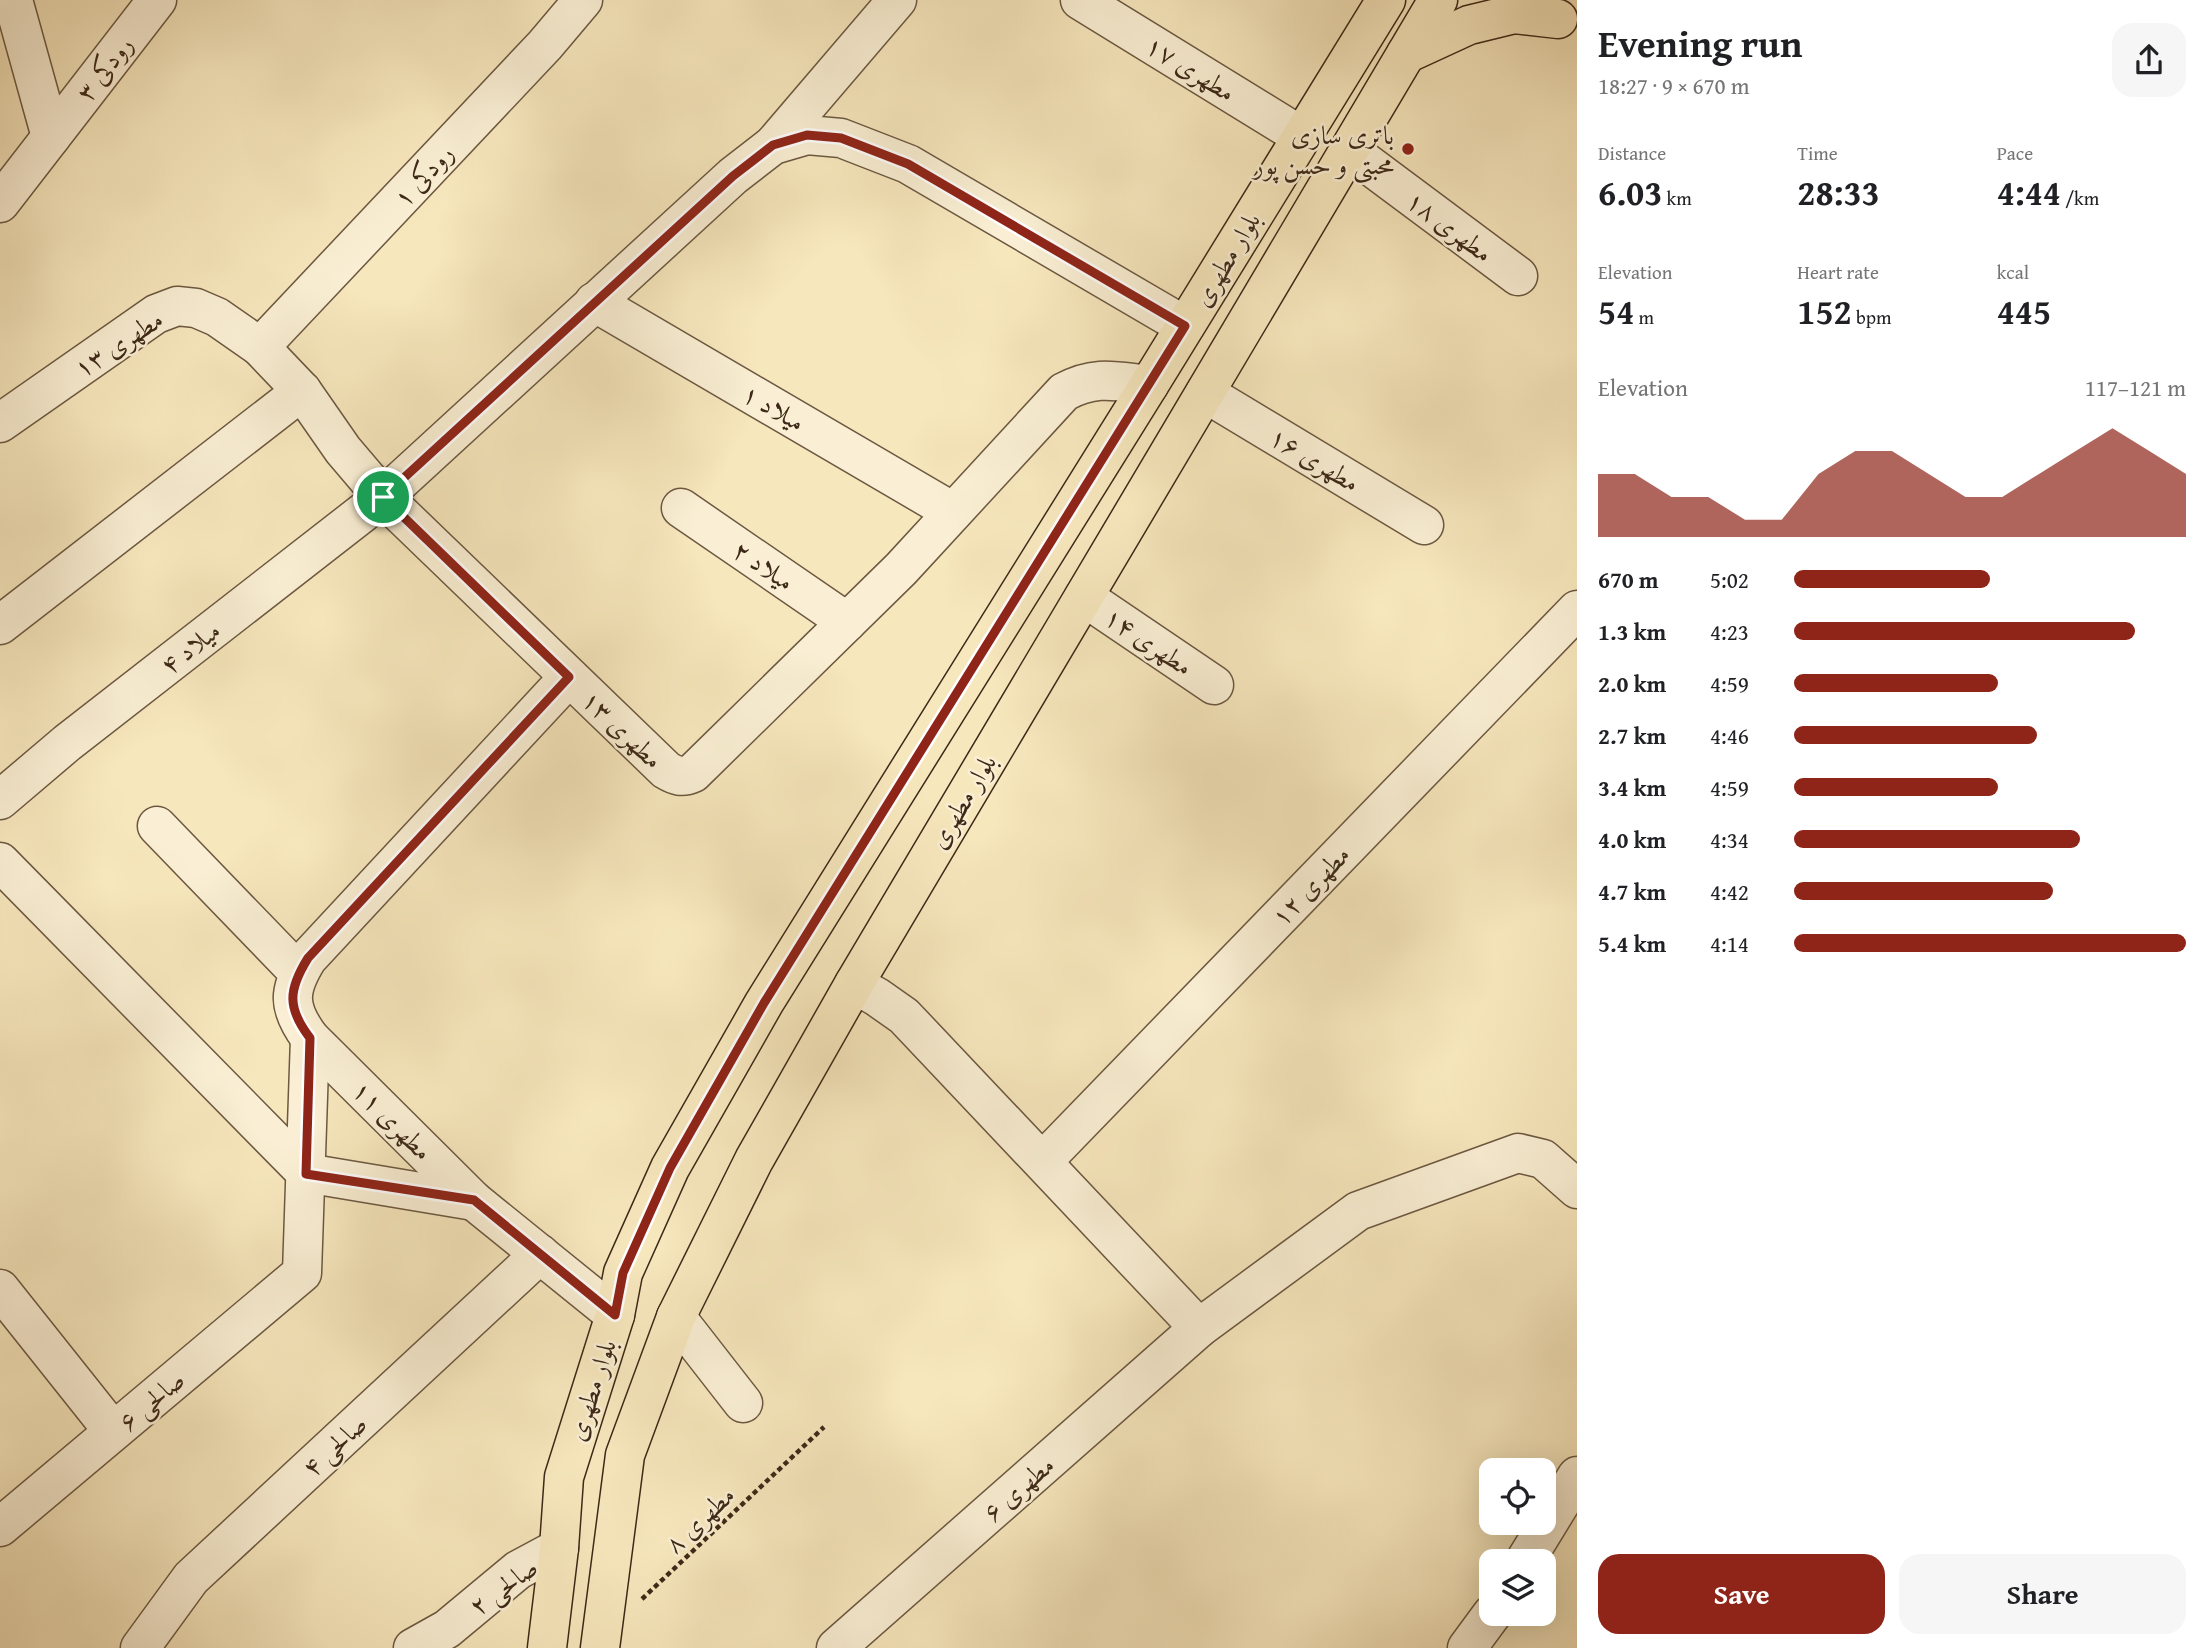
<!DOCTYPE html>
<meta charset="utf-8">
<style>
body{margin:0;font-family:"Gentium Book Plus",Amiri,serif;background:#f6f6f6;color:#202124;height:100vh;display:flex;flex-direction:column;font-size:26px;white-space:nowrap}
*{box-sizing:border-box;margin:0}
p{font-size:23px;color:#757577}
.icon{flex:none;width:38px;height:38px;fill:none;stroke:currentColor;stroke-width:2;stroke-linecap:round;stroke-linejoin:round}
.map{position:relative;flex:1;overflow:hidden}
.sheet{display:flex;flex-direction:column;background:#fff;width:630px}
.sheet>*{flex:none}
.tools{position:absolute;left:1479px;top:1458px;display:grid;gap:14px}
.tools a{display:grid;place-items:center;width:77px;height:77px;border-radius:14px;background:#fff;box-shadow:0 7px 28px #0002;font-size:35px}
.pin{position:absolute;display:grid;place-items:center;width:60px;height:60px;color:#fff;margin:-30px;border:4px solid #fff;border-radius:50%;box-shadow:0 2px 7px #0007}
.round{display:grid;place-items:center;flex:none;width:74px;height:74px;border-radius:21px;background:#f6f6f6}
.overview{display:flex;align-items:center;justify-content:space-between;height:119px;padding:0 21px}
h1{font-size:38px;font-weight:600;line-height:52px}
.figures{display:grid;grid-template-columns:repeat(3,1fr);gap:10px;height:119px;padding:7px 21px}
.figures div{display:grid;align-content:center}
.figures b{font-size:35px;font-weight:600}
.figures small{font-size:19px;font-weight:400}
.figures p{font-size:19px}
.chart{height:196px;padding:14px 21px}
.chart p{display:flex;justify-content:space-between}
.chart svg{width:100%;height:126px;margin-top:7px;fill:#8f2418;opacity:.7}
.cta{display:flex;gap:14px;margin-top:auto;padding:14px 21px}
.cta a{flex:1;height:80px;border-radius:21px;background:#8f2418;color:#fff;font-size:28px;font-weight:600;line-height:80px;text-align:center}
.cta a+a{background:#f6f6f6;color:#202124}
ul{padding:0 21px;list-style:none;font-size:23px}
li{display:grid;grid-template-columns:112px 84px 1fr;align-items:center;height:52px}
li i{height:18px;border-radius:9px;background:#8f2418}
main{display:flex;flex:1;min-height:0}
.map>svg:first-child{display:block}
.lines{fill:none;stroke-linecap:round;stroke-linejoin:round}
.minor-casing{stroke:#6c5841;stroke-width:41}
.major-casing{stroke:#3d2918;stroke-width:41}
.path{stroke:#3d2918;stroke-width:4.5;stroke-dasharray:5 3.5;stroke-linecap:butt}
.minor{stroke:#faefd4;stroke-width:38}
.major{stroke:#f7e7bd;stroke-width:38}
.route-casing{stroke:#fff;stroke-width:14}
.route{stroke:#8f2418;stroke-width:9}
.poi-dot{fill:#8f2418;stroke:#faefd4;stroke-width:2.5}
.labels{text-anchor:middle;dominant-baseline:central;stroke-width:5;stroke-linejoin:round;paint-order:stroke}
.street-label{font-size:26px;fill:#3d2918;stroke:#faefd4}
.poi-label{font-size:26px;fill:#3d2918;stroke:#faefd4;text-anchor:end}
</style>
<main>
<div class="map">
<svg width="1577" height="1648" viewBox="0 0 1577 1648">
<rect width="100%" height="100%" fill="#f7e7bd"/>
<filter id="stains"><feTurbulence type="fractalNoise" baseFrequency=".00286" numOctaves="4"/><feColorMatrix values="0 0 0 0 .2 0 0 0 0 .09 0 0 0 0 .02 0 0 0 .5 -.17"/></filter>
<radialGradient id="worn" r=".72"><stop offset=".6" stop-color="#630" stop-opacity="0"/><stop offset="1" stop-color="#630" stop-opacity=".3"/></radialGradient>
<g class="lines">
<defs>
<g id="minor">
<path d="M13,0L51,137"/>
<path d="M1080,0L1301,136"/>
<path d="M773,145L897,0"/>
<path d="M1349,150L1518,276"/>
<path d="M0,203L157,0"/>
<path d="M594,302L953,512"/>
<path d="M260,347L545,45L583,0"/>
<path d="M1205,393L1424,525"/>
<path d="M0,423L156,314L177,306L196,308L217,317L260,347L302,391L343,450L383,497L666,770C676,776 682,778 693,773L901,569L1064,392C1095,375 1115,381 1149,385"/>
<path d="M681,508L847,622"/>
<path d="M1084,597L1214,685"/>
<path d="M0,625L302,391"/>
<path d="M569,677L308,958C288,990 287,1007 310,1038L474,1201L615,1315"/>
<path d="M0,800L67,743L383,497L733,176L773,145L807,135L841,138L908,164L1185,326"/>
<path d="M157,826L299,973"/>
<path d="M0,862L306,1173L474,1201"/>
<path d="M854,984L877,997L904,1016L1199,1328"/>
<path d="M1043,1161L1577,610"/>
<path d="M0,1289L113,1431"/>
<path d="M676,1317L743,1403"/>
<path d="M0,1527L302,1273L310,1038"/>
<path d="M1525,1561L1577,1476"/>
<path d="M140,1648L191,1578L540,1254"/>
<path d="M413,1648L447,1629L518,1570L559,1548"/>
<path d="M836,1648L1199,1328L1358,1211L1518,1153L1543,1159L1577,1189"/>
<path d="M1467,1648L1492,1614"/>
</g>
<g id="major">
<path d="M1406,54L1469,25L1514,14L1558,19"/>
<path d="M547,1648L559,1548L564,1477L615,1315L623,1273L670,1168L764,1003L1149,385L1386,0"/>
<path d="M600,1648L625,1455L676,1317L754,1160L854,984L1438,0"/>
</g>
</defs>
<!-- minor casing -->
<use href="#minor" class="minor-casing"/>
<!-- major casing -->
<use href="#major" class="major-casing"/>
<!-- path -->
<path class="path" d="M642,1599L824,1427"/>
<!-- minor -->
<use href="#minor" class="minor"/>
<!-- major -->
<use href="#major" class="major"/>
</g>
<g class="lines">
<defs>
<path id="route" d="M807,135L841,138L908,164L1185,326L764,1003L670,1168L623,1273L615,1315L474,1200L306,1174L310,1038C287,1008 288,990 308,958L569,677L383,497L733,176L773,145Z"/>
</defs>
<!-- route casing -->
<use href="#route" class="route-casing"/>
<!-- route -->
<use href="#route" class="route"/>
</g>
<!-- markers -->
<circle class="poi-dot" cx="1408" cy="149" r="7"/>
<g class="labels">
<!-- street labels -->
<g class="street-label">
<text transform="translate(104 68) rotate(-52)">رودکی ۳</text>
<text transform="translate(1191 68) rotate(32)">مطهری ۱۷</text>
<text transform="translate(423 175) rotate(-47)">رودکی ۱</text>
<text transform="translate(1450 226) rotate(37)">مطهری ۱۸</text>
<text transform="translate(1226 259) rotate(-59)">بلوار مطهری</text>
<text transform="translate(118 343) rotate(-33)">مطهری ۱۳</text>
<text transform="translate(774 407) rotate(30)">میلاد ۱</text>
<text transform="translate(1315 459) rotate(31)">مطهری ۱۶</text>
<text transform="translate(764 565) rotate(34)">میلاد ۲</text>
<text transform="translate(1149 641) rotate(34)">مطهری ۱۴</text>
<text transform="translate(190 647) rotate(-38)">میلاد ۴</text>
<text transform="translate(623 729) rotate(44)">مطهری ۱۳</text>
<text transform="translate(962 801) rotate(-59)">بلوار مطهری</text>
<text transform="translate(1310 885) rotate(-46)">مطهری ۱۲</text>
<text transform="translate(393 1120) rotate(45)">مطهری ۱۱</text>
<text transform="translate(591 1390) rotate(-72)">بلوار مطهری</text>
<text transform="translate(151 1400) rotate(-40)">صالحی ۶</text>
<text transform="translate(334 1445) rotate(-43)">صالحی ۴</text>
<text transform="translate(1018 1488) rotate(-41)">مطهری ۶</text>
<text transform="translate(699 1519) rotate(-43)">مطهری ۸</text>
<text transform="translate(503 1586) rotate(-36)">صالحی ۲</text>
</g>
<!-- poi labels -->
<g class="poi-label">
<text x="1394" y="134">باتری سازی<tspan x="1394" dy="30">محبتی و حسن پور</tspan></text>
</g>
</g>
<rect width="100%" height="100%" filter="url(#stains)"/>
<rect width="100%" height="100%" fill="url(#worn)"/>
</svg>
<div class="tools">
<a><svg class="icon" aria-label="locate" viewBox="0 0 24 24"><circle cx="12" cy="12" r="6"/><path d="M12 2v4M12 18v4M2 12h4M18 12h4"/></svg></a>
<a><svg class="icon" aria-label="layers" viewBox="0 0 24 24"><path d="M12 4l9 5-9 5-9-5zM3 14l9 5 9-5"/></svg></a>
</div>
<div class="pin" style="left:383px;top:497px;background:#1e9e55"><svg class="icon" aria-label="arrive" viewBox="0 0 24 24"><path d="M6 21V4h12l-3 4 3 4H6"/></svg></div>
</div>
<section class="sheet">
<div class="overview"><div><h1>Evening run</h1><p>18:27 · 9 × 670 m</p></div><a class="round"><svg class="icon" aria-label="share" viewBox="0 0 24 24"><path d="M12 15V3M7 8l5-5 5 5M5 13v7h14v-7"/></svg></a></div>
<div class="figures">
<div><p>Distance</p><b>6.03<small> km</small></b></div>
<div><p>Time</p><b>28:33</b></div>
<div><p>Pace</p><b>4:44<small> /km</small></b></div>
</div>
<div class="figures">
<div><p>Elevation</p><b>54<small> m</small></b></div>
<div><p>Heart rate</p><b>152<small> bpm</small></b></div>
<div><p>kcal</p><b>445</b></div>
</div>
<div class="chart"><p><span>Elevation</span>117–121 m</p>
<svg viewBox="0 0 160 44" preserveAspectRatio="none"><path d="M0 44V22L10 22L20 30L30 30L40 38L50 38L60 22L70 14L80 14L90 22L100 30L110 30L120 22L130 14L140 6L150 14L160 22V44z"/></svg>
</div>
<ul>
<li><b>670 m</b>5:02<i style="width:50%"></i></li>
<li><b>1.3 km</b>4:23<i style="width:87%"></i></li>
<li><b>2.0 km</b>4:59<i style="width:52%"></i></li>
<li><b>2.7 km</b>4:46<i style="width:62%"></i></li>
<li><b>3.4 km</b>4:59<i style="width:52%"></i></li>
<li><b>4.0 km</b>4:34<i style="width:73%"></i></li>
<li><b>4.7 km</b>4:42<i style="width:66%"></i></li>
<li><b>5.4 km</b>4:14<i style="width:100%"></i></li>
</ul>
<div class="cta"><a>Save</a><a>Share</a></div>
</section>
</main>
